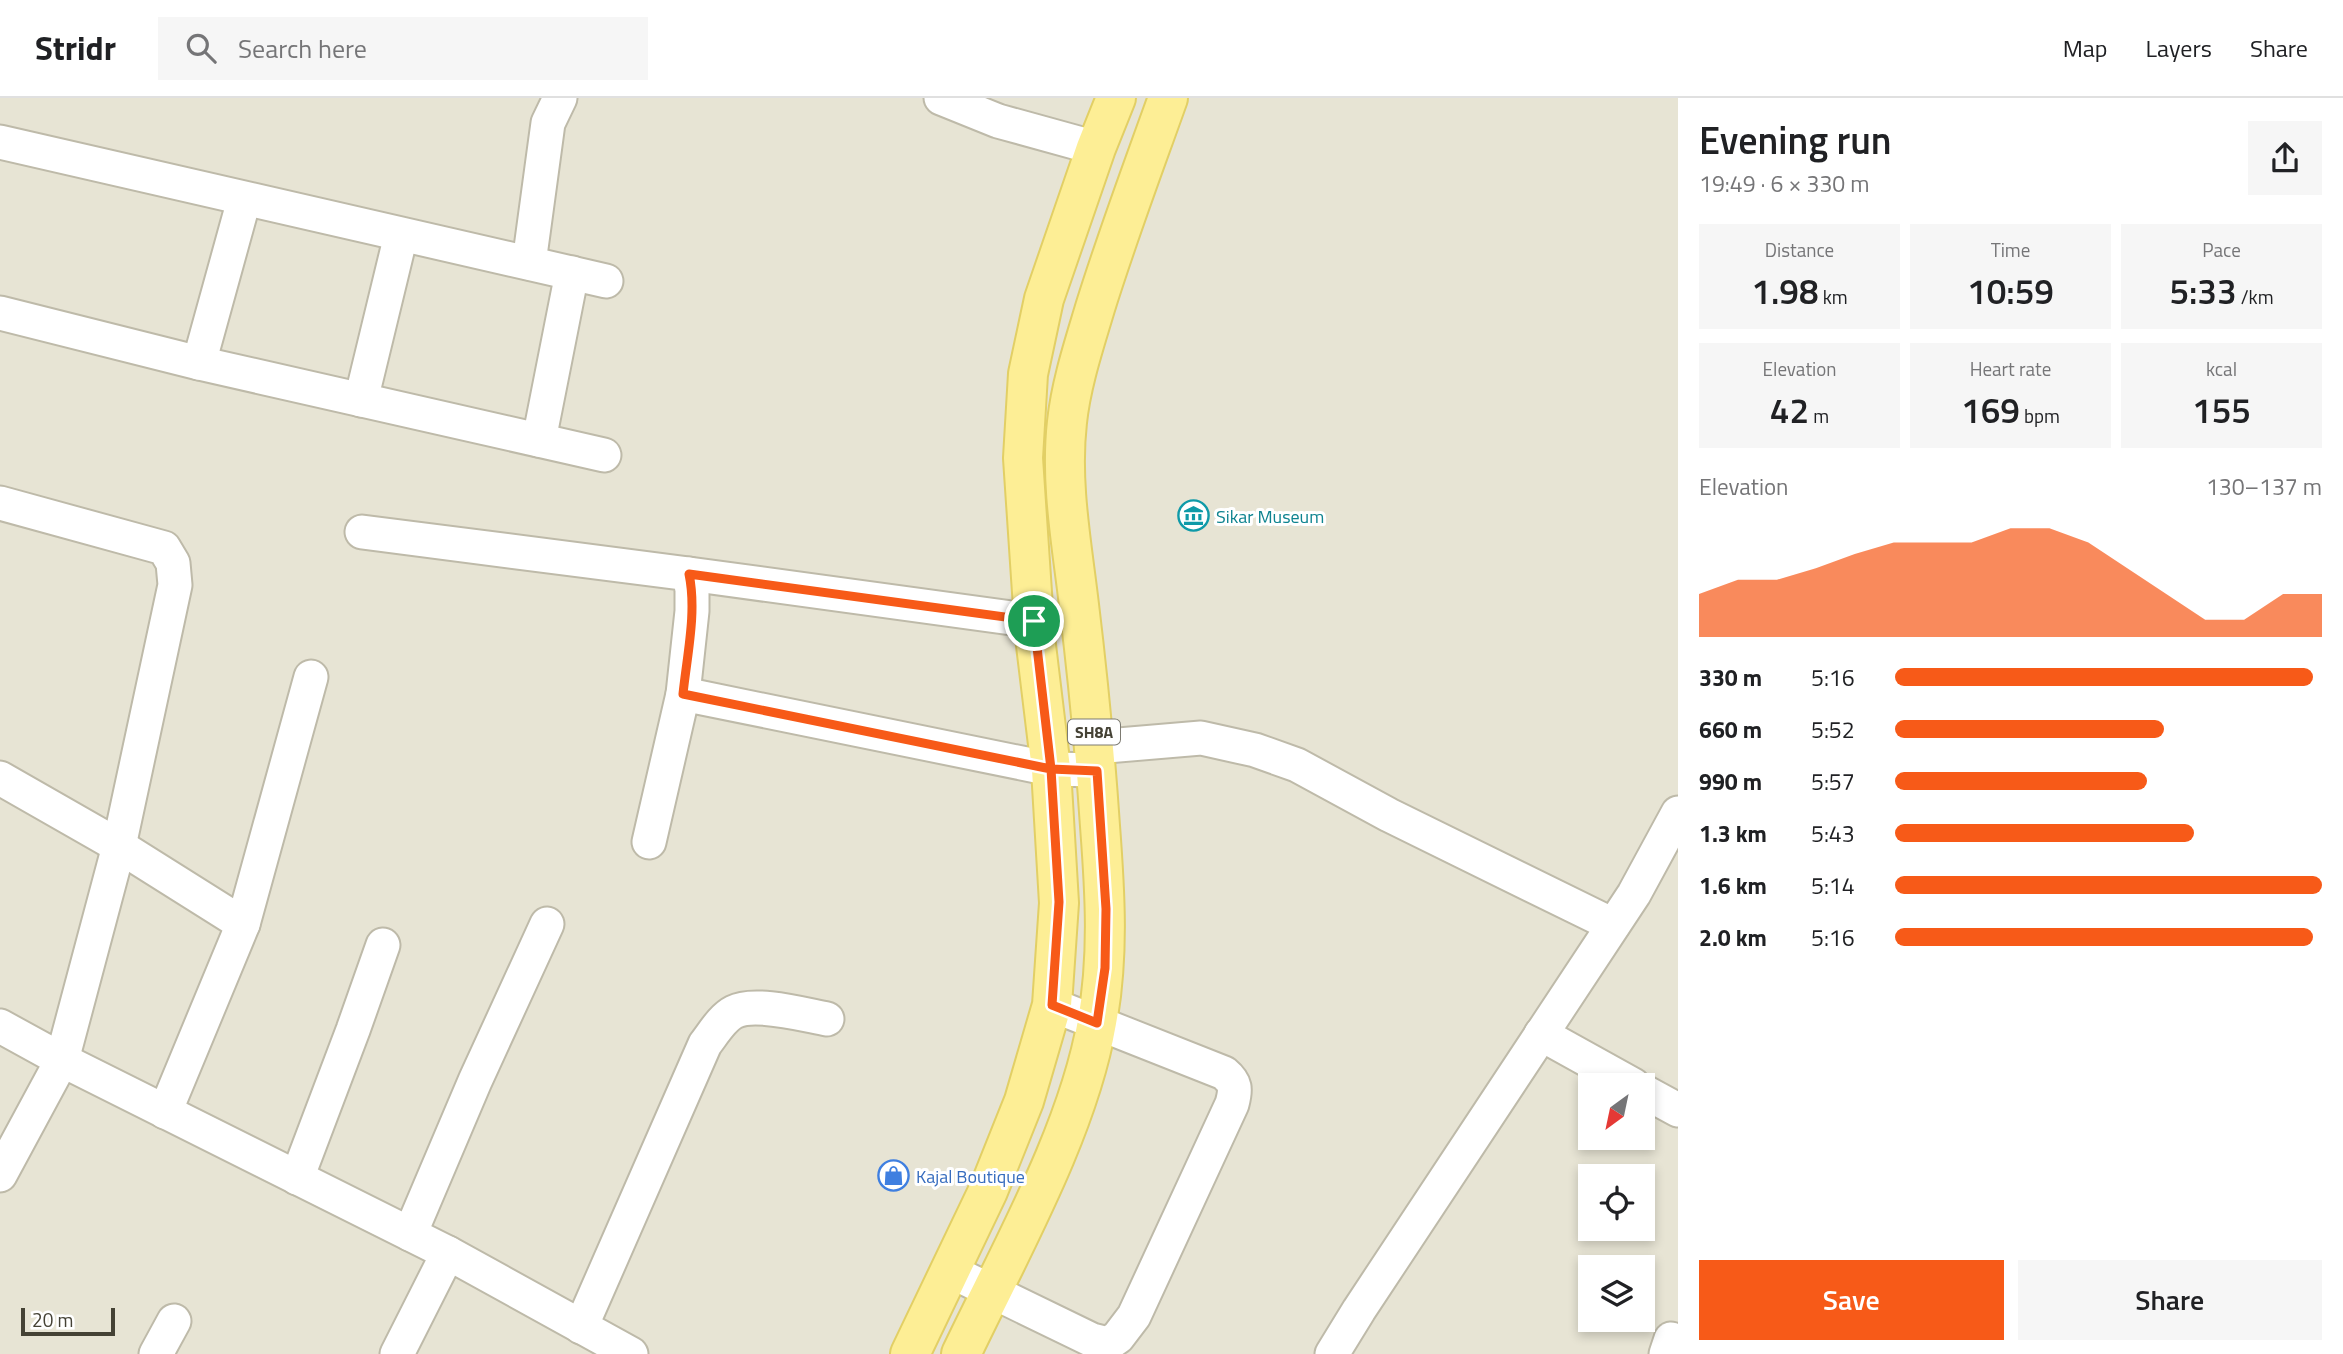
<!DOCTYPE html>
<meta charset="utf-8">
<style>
body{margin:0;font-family:"Titillium Web",sans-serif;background:#f6f6f6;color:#202124;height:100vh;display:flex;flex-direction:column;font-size:26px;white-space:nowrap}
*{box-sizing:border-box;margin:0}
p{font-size:23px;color:#757577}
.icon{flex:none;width:38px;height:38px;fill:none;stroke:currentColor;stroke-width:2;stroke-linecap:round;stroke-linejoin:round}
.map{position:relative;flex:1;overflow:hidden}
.drawer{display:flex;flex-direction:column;background:#fff;width:665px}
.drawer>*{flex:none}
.needle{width:46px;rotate:213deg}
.controls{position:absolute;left:1578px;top:975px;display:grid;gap:14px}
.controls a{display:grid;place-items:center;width:77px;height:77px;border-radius:0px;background:#fff;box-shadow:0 4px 10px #0003;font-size:35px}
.scale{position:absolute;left:21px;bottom:18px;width:94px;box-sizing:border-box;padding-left:7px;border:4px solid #454235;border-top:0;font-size:19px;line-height:24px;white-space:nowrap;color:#454235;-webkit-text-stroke:5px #fff;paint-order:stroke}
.pin{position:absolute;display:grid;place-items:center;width:60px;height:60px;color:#fff;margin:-30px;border:4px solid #fff;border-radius:50%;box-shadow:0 2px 7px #0007}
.round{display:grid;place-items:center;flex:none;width:74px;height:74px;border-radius:0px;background:#f6f6f6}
.summary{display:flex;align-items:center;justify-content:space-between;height:119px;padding:0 21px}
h1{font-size:38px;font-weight:600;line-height:52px}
.figures{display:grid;grid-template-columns:repeat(3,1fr);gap:10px;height:119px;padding:7px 21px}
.figures div{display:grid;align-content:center;border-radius:0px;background:#f6f6f6;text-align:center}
.figures b{font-size:35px;font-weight:600}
.figures small{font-size:19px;font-weight:400}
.figures p{font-size:19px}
.chart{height:196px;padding:14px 21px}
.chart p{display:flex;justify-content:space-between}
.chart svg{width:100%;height:126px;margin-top:7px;fill:#f75a18;opacity:.7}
.cta{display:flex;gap:14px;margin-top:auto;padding:14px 21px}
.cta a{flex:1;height:80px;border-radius:0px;background:#f75a18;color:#fff;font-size:28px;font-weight:600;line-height:80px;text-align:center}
.cta a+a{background:#f6f6f6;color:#202124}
ul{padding:0 21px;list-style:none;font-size:23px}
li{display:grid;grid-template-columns:112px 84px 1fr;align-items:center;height:52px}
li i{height:18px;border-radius:9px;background:#f75a18}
header{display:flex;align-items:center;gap:42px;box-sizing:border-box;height:98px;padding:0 35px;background:#fff;border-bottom:2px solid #e0e0e0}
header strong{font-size:33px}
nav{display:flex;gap:38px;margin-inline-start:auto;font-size:24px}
.search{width:490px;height:63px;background:#f6f6f6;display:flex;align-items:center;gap:18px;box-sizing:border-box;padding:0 24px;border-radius:0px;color:#757577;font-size:26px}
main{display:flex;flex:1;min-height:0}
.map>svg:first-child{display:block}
.residential{fill:#e7e4d4;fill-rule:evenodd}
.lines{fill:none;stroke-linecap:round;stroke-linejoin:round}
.minor-casing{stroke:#bebaa9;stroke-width:37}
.major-casing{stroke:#e2cf65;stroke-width:42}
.minor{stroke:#fff;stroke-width:33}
.major{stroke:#fdee95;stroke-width:38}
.route-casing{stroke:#fff;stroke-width:14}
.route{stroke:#f75a18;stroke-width:9}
.labels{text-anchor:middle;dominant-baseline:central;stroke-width:6;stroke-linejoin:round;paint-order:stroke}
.shield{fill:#fff;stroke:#7d7b72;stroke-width:2}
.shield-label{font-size:16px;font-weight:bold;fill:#454235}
.culture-label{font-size:18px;fill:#0d838f;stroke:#fff;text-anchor:start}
.shop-label{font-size:18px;fill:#366cbe;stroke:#fff;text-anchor:start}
</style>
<header>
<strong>Stridr</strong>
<div class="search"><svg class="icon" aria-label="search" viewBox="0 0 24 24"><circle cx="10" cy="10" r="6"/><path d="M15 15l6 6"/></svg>Search here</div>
<nav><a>Map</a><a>Layers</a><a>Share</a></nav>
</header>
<main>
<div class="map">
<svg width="1678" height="1256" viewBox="0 0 1678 1256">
<rect width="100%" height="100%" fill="#f3f1e6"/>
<!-- residential -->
<path class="residential" d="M0,0H1678V1256H0ZM1591,987H1643V1040H1591ZM1591,1078H1643V1130H1591ZM1591,1169H1643V1222H1591Z"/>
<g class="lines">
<defs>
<g id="minor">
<path d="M941,0L998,23L1096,50"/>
<path d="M0,44L606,183"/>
<path d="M529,165L548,25L560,0"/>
<path d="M0,215L199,265L604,357"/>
<path d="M199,265L244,102"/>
<path d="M361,302L401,137"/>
<path d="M539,342L572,175"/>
<path d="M0,405L164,450L173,465L175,487L119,748L62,962L0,1077"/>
<path d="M362,434L689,476L692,492V513L683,596L649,744"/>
<path d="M689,476L1034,523"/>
<path d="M683,596L1051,671L1097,672"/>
<path d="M1095,649L1201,640L1255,652L1297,667L1389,717L1613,827"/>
<path d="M0,680L119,748L243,826"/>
<path d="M0,928L62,962L448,1155L631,1256"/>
<path d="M1541,936L1633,987"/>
<path d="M1643,993L1678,1012"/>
<path d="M165,1014L243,826L311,579"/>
<path d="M297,1080L353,932L383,847"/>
<path d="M410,1136L475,983L547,826"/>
<path d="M950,1173L1092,1242L1108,1246L1118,1239L1134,1218L1232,1006C1236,991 1236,985 1224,975L1052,907"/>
<path d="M581,1229L705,946C713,936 722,920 734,914C755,903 805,917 827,921"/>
<path d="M156,1256L174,1223"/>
<path d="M397,1256L448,1155"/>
<path d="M1332,1256L1359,1212L1634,796L1678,715"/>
<path d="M1666,1256L1671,1241"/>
</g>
<g id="major">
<path d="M910,1256L988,1093L1024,1003L1052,907L1059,805L1051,671L1035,539L1023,360L1028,276L1044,201L1096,50L1116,0"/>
<path d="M961,1256C1009,1155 1078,1034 1097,924C1109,858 1105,794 1100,728C1095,654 1088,581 1079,507C1072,447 1060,385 1067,324C1071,286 1084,247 1095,210C1117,139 1143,70 1168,0"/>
</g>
</defs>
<!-- minor casing -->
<use href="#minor" class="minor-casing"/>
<!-- major casing -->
<use href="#major" class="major-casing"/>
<!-- minor -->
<use href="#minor" class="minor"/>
<!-- major -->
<use href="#major" class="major"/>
</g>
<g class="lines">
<defs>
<path id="route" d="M1034,523L689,476C697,514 687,557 683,596L1051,671L1059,804L1052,907L1097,925L1105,870L1106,811L1097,673L1051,671L1034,523"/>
</defs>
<!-- route casing -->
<use href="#route" class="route-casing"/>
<!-- route -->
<use href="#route" class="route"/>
</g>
<!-- icons -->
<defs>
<symbol id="museum-ring" viewBox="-11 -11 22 22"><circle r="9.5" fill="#fff" stroke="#0f9aa8" stroke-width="1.5"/><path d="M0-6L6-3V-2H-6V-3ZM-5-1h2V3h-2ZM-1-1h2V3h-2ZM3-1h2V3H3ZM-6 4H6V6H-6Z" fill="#0f9aa8"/></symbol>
<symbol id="shop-ring" viewBox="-11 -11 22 22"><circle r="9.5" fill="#fff" stroke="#3f7fe0" stroke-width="1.5"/><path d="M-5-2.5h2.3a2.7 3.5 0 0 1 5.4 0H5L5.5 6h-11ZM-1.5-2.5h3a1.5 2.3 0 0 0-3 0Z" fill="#3f7fe0"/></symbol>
</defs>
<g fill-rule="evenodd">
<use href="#museum-ring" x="1176" y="400" width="35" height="35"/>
<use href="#shop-ring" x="876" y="1060" width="35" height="35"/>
</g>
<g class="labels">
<!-- shield labels -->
<rect class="shield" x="1068" y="621.5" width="52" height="25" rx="5"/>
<g class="shield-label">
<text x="1094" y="634">SH8A</text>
</g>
<!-- culture labels -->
<g class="culture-label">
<text x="1216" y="418">Sikar Museum</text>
</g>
<!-- shop labels -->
<g class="shop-label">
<text x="916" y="1078">Kajal Boutique</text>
</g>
</g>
</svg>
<div class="controls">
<a><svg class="needle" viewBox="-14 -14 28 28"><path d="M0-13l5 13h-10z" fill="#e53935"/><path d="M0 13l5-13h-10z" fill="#757577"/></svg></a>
<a><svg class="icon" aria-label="locate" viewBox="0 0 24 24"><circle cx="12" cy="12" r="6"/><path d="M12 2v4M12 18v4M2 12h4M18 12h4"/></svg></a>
<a><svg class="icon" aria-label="layers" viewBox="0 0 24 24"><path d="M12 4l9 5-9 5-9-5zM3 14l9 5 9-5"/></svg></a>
</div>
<div class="scale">20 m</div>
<div class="pin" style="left:1034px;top:523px;background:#1e9e55"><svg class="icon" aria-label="arrive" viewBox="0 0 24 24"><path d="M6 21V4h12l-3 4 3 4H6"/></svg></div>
</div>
<section class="drawer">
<div class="summary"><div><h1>Evening run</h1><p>19:49 · 6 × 330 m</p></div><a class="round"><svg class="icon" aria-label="share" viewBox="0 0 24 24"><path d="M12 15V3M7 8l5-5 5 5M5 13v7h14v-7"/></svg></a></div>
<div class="figures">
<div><p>Distance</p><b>1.98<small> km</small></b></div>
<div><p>Time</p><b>10:59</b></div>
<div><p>Pace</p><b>5:33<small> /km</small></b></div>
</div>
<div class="figures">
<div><p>Elevation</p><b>42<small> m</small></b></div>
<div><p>Heart rate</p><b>169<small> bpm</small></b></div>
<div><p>kcal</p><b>155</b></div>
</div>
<div class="chart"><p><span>Elevation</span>130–137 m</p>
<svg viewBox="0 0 160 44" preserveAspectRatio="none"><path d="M0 44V29L10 24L20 24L30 20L40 15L50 11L60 11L70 11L80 6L90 6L100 11L110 20L120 29L130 38L140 38L150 29L160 29V44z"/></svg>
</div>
<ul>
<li><b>330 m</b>5:16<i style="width:98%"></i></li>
<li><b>660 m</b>5:52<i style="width:63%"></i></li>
<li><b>990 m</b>5:57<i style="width:59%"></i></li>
<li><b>1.3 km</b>5:43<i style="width:70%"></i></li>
<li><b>1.6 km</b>5:14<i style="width:100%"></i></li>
<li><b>2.0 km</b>5:16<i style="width:98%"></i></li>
</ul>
<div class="cta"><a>Save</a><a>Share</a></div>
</section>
</main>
